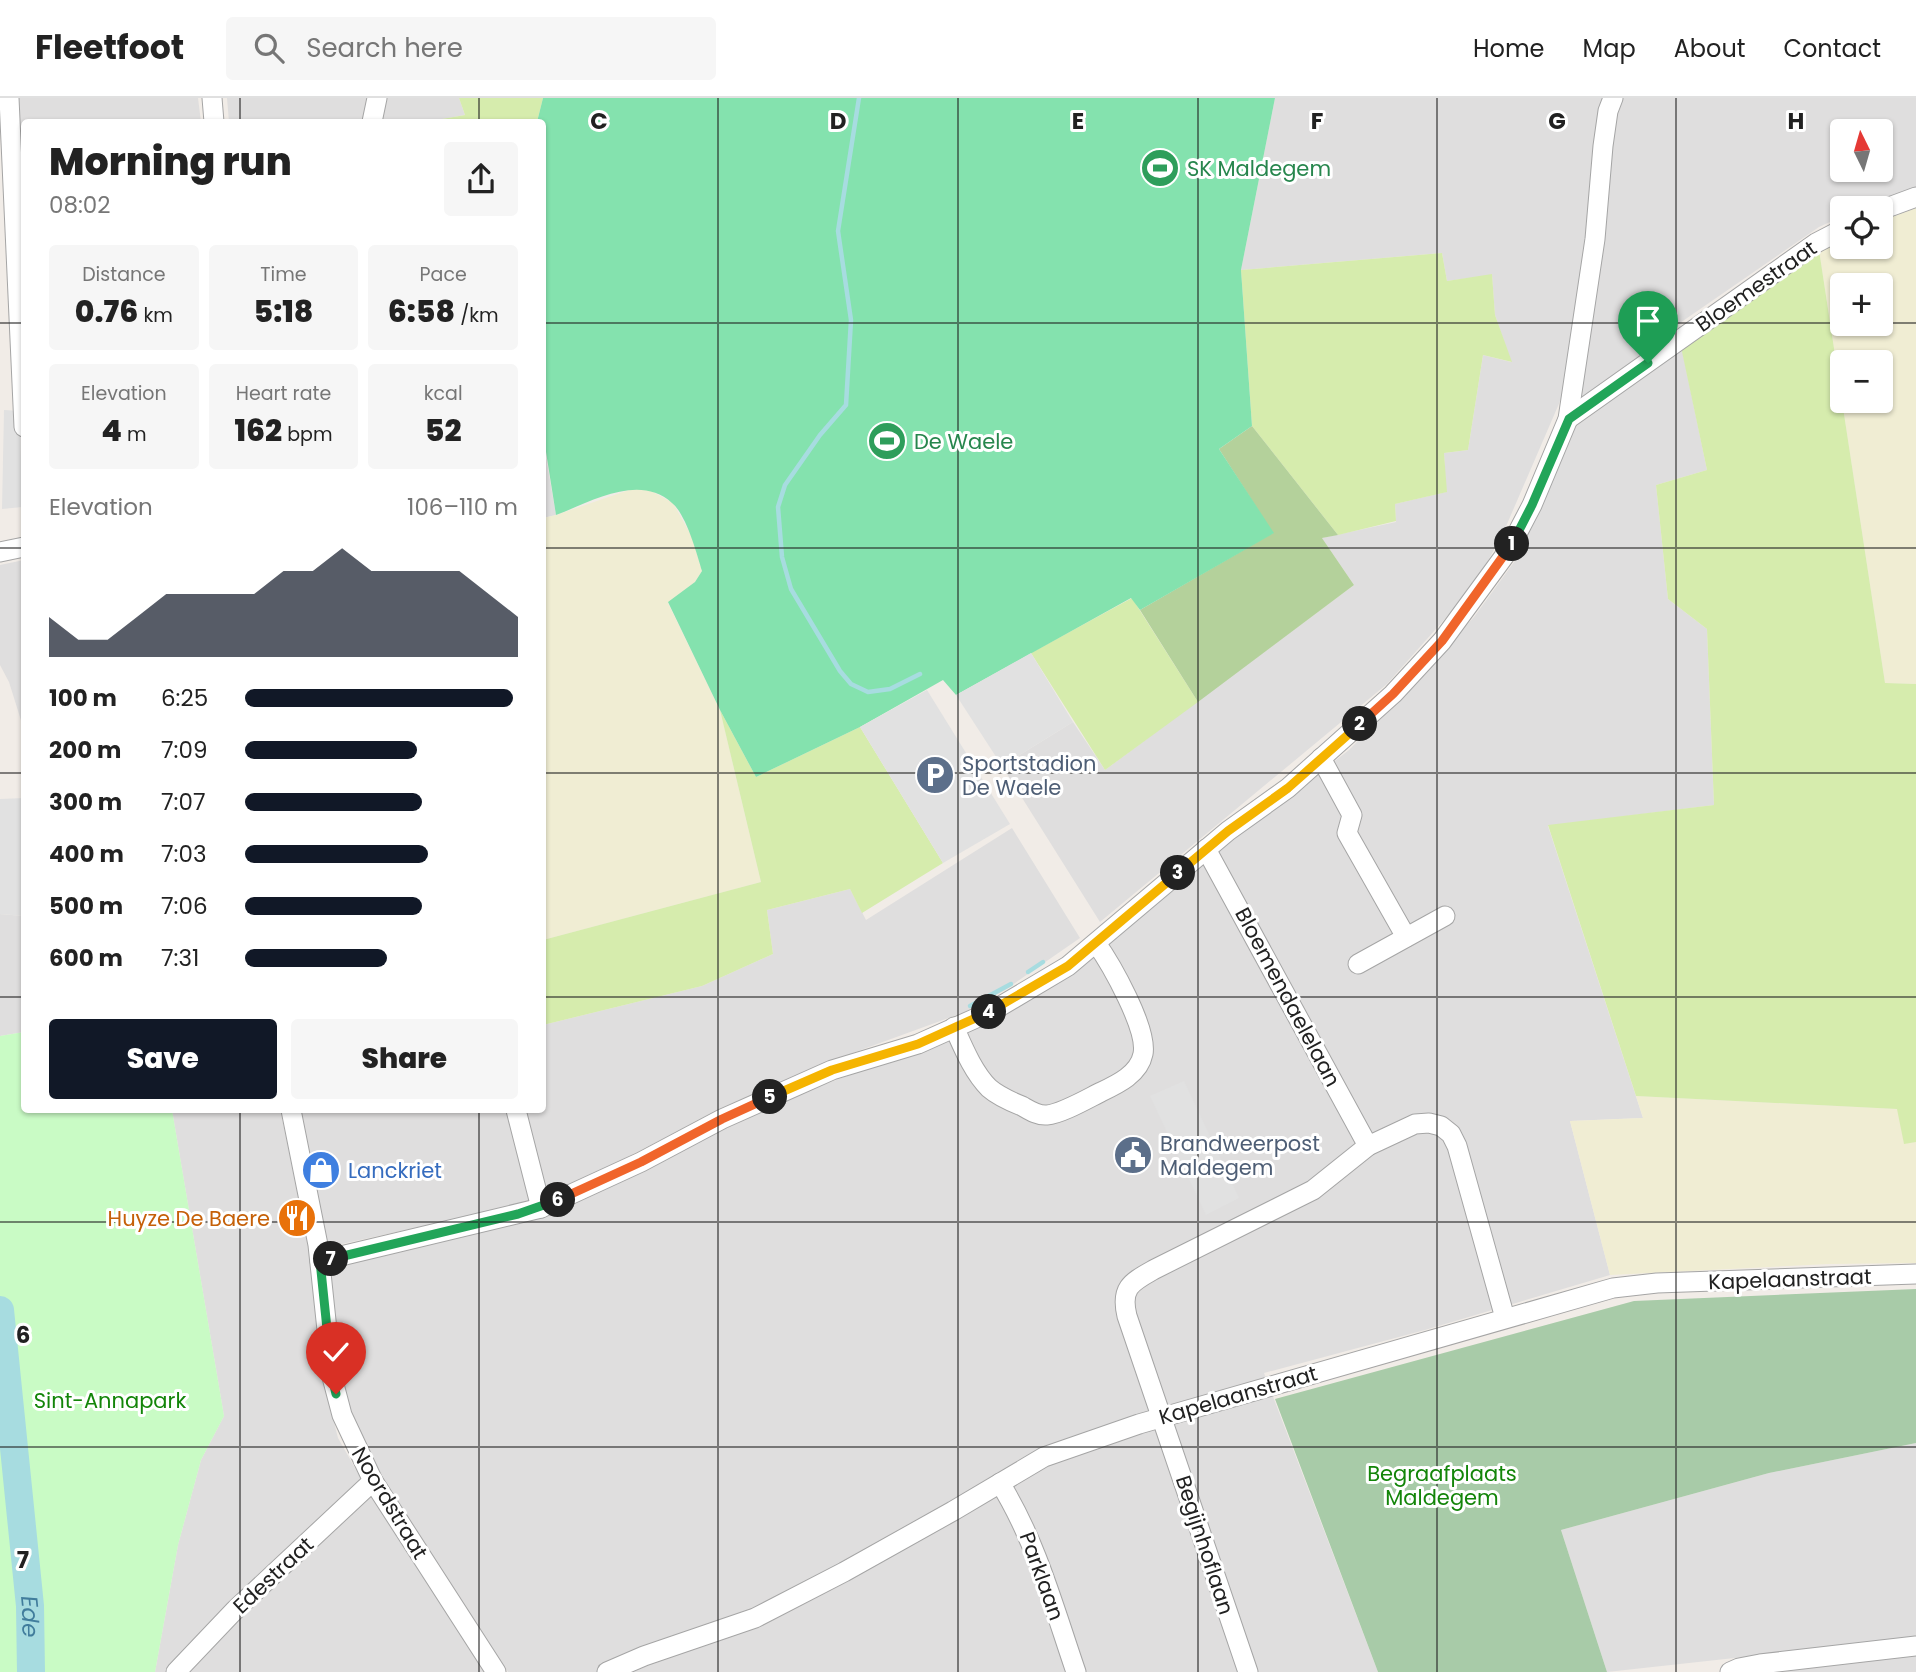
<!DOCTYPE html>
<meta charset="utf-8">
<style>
body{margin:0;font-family:Poppins,sans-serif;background:#f6f6f6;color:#222;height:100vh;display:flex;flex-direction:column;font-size:26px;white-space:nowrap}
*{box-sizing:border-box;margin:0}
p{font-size:23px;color:#767676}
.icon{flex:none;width:38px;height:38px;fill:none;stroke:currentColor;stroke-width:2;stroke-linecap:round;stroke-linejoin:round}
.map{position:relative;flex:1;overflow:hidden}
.details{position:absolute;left:21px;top:21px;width:525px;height:994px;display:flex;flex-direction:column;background:#fff;border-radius:7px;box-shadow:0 2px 5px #0004}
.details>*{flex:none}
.needle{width:46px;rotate:355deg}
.fabs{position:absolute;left:1830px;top:21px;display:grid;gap:14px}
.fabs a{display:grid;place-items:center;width:63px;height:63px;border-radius:7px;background:#fff;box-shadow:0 2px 5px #0004;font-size:35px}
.pin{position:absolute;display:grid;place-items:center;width:60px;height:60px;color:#fff;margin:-72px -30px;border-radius:50% 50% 50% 0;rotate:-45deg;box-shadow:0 0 7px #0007}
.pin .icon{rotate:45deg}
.km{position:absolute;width:35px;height:35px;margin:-18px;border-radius:50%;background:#222;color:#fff;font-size:19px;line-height:35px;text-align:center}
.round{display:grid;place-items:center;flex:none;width:74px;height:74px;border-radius:7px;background:#f6f6f6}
.headline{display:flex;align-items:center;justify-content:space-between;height:119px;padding:0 28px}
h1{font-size:38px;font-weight:800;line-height:52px}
.stats{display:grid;grid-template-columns:repeat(3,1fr);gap:10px;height:119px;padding:7px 28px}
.stats div{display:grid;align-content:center;border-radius:7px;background:#f6f6f6;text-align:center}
.stats b{font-size:30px;font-weight:800}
.stats small{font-size:19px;font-weight:400}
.stats p{font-size:19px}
.chart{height:196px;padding:14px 28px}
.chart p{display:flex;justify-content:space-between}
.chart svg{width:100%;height:126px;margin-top:7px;fill:#111827;opacity:.7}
.action{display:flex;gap:14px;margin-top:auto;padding:14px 28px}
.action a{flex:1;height:80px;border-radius:7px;background:#111827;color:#fff;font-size:28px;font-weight:800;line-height:80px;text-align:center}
.action a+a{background:#f6f6f6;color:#222}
ul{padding:0 28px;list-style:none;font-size:23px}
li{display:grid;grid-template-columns:112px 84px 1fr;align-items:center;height:52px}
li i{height:18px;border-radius:9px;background:#111827}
header{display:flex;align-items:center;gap:42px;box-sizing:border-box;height:98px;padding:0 35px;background:#fff;border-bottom:2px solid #e0e0e0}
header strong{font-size:33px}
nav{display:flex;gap:38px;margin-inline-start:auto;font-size:24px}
.search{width:490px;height:63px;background:#f6f6f6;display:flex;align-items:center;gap:18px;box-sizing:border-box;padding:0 24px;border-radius:7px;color:#767676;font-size:26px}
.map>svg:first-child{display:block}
.residential{fill:#dfdede;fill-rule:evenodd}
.farmland{fill:#f0edd3;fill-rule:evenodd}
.grass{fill:#d6ecad}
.forest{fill:#b4d19b}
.cemetery{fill:#a8cba8}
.park{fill:#c9fbc5}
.pitch{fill:#84e2ae}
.parking{fill:#e1e1e1}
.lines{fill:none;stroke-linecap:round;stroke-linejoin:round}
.stream{stroke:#a7dce0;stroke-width:4.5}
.river{stroke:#a7dce0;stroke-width:28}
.minor-casing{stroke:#a5a5a5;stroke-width:21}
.minor{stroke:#fff;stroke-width:19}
.split-1-casing{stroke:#fff;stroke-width:14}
.split-2-casing{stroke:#fff;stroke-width:14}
.split-3-casing{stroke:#fff;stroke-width:14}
.split-4-casing{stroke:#fff;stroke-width:14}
.split-5-casing{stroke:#fff;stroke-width:14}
.split-6-casing{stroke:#fff;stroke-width:14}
.split-7-casing{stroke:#fff;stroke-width:14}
.split-8-casing{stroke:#fff;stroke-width:14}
.split-1{stroke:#22a559;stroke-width:9}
.split-2{stroke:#f0652b;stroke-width:9}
.split-3{stroke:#f5b400;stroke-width:9}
.split-4{stroke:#f5b400;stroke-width:9}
.split-5{stroke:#f5b400;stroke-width:9}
.split-6{stroke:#f0652b;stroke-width:9}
.split-7{stroke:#22a559;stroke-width:9}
.split-8{stroke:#22a559;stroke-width:9}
.grid{fill:none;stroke:#212121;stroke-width:2;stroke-opacity:0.55}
.labels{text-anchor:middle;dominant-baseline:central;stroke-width:6;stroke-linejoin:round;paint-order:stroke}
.leisure-label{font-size:21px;fill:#27864d;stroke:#fff;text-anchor:start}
.street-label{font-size:21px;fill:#212121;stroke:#fff}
.service-label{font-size:21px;fill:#4e5e75;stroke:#fff;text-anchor:start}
.shop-label{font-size:21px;fill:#366cbe;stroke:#fff;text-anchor:start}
.food-label{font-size:21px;fill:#c56008;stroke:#fff;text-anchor:end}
.park-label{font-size:21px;fill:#138509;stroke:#fff}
.water-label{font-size:23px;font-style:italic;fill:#417d9c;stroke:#fff}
.grid-label{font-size:23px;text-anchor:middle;font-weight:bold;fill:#212121;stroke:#fff;stroke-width:6;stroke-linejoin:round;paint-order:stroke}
</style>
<header>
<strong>Fleetfoot</strong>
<div class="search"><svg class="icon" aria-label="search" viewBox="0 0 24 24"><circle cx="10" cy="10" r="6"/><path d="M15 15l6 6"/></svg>Search here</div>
<nav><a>Home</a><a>Map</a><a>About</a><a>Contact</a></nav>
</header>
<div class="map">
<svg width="1916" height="1574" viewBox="0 0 1916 1574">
<rect width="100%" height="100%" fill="#f1ece7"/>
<!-- residential -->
<g class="residential">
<path d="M16,0H198L201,24H24V215Z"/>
<path d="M227,0H369L364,24H229Z"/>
<path d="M387,0H459L465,17L425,24H382Z"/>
<path d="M1275,0H1605L1581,194L1561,301L1504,433L1475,487L1387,586L1100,824L1002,668L1073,624L1105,672L1354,487L1322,440L1396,424L1395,406L1446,394L1444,355L1468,352L1483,257L1511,264L1495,217L1492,177L1447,183L1442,155L1241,172Z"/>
<path d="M1620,0H1916V89L1859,110H1843V118L1819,129L1677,227L1707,372L1656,387L1668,501L1707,531L1714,707L1548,728L1643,1020L1570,1023L1610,1177L1425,1232L1264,1275L1378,1574H508L374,1368L346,1311L327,1167L503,1127L767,1007L941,944L1193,773L1349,652L1408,591L1474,519L1517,460L1546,389L1580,320L1576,299L1614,16ZM1843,33H1881V72H1843Z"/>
<path d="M542,335L556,417L543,420H542Z"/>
<path d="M24,462V632L9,584L0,567V467Z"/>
<path d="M1012,730L1080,840L1005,892L965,914L817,968L729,1007L600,1073L547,1096L525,1012H542L543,927L702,888L773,856L767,812L850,791L866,822Z"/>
<path d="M0,816L24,818V934L0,938Z"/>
<path d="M172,1012H280L309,1139L332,1316L338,1340L363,1384L488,1574H155L178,1447L201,1362L224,1318Z"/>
<path d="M297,1012H510L536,1103L324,1150Z"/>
<path d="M1916,1345V1540L1607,1574L1561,1432L1769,1375Z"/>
<path d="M1916,1556V1574H1781Z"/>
</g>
<!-- farmland -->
<g class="farmland">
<path d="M1916,110V586L1885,585L1819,152L1843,140V149H1881V123ZM1843,187H1881V226H1843ZM1843,264H1881V303H1843Z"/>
<path d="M646,390L673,405L692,439L702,473L695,484L668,505L720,612L761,784L543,842V420L556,417L629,392Z"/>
<path d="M1636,998L1898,1011L1904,1045L1916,1044V1165L1829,1166L1610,1177L1570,1023L1643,1020Z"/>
</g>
<!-- grass -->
<g class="grass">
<path d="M459,0H543L537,24H425L465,17Z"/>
<path d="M1819,152L1885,585L1916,586V1044L1904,1046L1897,1011L1636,998L1548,727L1714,707L1707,531L1668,501L1656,387L1707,372L1681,249Z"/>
<path d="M1442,155L1447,183L1492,176L1495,217L1512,264L1483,257L1468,352L1444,355L1447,394L1395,406L1396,423L1338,437L1252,328L1241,172Z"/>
<path d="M1132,500L1198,604L1105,672L1031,555Z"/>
<path d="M720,612L756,679L860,629L943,765L862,815L850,791L767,812L773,856L702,888L543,927V842L761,784Z"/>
</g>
<!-- forest -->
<path class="forest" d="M1252,328L1338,437L1322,440L1354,487L1198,604L1140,512L1273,435L1219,351Z"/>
<!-- cemetery -->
<path class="cemetery" d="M1916,1191V1345L1769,1375L1561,1432L1607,1574H1378L1275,1301L1634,1203Z"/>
<!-- park -->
<path class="park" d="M24,934V1012H172L224,1318L201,1362L178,1447L155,1574H0V938Z"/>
<!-- pitch -->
<path class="pitch" d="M543,0H1275L1241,172L1252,328L1219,351L1274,435L1140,512L1131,500L956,597L943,582L860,629L756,679L720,612L668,504L695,484L702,473C697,456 686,416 672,405C639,375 591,404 556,417L543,335L542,24H537Z"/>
<!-- parking -->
<g class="parking">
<path d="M4,312L20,313L22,409L2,411Z"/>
<path d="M1031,555L1073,624L1002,668L956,597Z"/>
<path d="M927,592L1010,726L943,765L860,629Z"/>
<path d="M24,700V818L0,816V701Z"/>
<path d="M1184,983L1239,1100L1206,1117L1150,998Z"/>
</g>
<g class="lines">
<!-- stream -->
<g class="stream">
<path d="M859,0L838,133L851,222L846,307L820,337L785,387L778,409L782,459L791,491L840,573L851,586L868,594L890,591L920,576"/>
<path d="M1028,874L1043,864"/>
<path d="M970,908L1011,886"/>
</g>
<!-- river -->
<path class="river" id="s1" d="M0,1212L30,1508L31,1574"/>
<defs>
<g id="minor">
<path d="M9,0L24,329"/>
<path d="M212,0L214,24"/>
<path d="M372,24L377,0"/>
<path d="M1881,112L1916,99"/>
<path d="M1568,321L1816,145L1843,131"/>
<path d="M0,454L24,449"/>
<path d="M1321,660L1352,717L1347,735L1406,839"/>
<path d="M1206,751L1368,1048"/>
<path d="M1358,866L1445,818"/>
<path d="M954,929C963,949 973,974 989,990C997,997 1012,1004 1022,1008C1029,1012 1038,1018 1047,1017C1061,1016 1087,1001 1101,994C1118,986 1139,976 1143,956C1148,931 1111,866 1096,845"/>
<path d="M291,1012L318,1147L332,1279L342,1317L373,1383L496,1574"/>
<path d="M516,1012L541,1110"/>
<path d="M320,1163L541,1110L641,1064L722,1021L832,972L918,946L994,912L1068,868L1228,733L1288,690L1393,596L1442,543L1508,453L1532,407L1568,321L1595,141L1603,48L1608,13L1613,0"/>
<path d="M1000,1385C1036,1443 1054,1510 1076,1574"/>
<path d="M176,1574L234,1513L373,1383"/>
<path d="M607,1574L644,1558L755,1520L844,1474L953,1413L1044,1359L1139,1326L1613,1190L1657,1185L1916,1176"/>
<path d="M1248,1574L1127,1218C1120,1189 1132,1184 1155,1171L1313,1092L1368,1048L1415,1026L1429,1025L1441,1028L1451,1036L1457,1048L1505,1220"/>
<path d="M1730,1574L1739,1570L1760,1566L1916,1548"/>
</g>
</defs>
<!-- minor casing -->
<use href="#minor" class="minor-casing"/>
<!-- minor -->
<use href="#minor" class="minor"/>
</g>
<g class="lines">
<defs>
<path id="split-1" d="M1512,446L1532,407L1569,321L1648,265"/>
<path id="split-2" d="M1360,626L1393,596L1442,543L1512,446"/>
<path id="split-3" d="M1178,775L1228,733L1288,690L1360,626"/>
<path id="split-4" d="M989,914L1068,868L1178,775"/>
<path id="split-5" d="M770,999L832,972L918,946L989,914"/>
<path id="split-6" d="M558,1102L641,1064L722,1021L770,999"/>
<path id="split-7" d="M331,1161L518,1116L558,1102"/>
<path id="split-8" d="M331,1161L320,1163L332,1279L336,1296"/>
</defs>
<!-- split-1 casing -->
<use href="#split-1" class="split-1-casing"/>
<!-- split-2 casing -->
<use href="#split-2" class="split-2-casing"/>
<!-- split-3 casing -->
<use href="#split-3" class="split-3-casing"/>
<!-- split-4 casing -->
<use href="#split-4" class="split-4-casing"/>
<!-- split-5 casing -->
<use href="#split-5" class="split-5-casing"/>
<!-- split-6 casing -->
<use href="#split-6" class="split-6-casing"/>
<!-- split-7 casing -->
<use href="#split-7" class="split-7-casing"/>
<!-- split-8 casing -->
<use href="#split-8" class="split-8-casing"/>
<!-- split-1 -->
<use href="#split-1" class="split-1"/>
<!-- split-2 -->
<use href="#split-2" class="split-2"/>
<!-- split-3 -->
<use href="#split-3" class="split-3"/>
<!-- split-4 -->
<use href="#split-4" class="split-4"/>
<!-- split-5 -->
<use href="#split-5" class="split-5"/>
<!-- split-6 -->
<use href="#split-6" class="split-6"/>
<!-- split-7 -->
<use href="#split-7" class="split-7"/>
<!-- split-8 -->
<use href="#split-8" class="split-8"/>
</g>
<!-- grid -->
<path class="grid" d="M240,0V24M479,0V24M718,0V1574M958,0V1574M1198,0V1574M1437,0V1574M1676,0V1574M0,225H24M542,225H1843M1881,225H1916M0,450H24M542,450H1916M0,675H24M542,675H1916M0,899H24M542,899H1916M240,1012V1574M479,1012V1574M0,1124H1916M0,1349H1916"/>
<!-- icons -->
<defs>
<symbol id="stadium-disc" viewBox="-11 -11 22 22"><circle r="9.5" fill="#2e9e5b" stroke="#fff"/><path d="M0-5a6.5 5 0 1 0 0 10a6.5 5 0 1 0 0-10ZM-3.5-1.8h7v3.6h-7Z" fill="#fff"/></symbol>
<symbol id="parking-disc" viewBox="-11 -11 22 22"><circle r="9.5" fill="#5c6f8a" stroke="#fff"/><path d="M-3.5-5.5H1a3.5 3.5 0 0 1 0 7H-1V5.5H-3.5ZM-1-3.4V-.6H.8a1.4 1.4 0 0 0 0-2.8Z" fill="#fff"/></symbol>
<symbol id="civic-disc" viewBox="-11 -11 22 22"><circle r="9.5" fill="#5c6f8a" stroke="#fff"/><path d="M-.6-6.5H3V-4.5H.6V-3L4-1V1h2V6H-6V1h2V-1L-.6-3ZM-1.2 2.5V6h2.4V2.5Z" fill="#fff"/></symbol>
<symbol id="shop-disc" viewBox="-11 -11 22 22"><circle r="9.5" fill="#3f7fe0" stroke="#fff"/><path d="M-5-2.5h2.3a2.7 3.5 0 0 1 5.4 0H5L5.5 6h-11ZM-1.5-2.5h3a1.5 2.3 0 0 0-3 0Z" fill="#fff"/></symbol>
<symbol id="restaurant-disc" viewBox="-11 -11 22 22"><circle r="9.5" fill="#e8710a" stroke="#fff"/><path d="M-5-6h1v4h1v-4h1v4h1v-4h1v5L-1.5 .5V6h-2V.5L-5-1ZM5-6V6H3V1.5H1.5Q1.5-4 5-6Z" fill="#fff"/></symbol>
</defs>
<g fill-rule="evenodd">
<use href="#stadium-disc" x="1138" y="48" width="44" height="44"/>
<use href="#stadium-disc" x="865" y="321" width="44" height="44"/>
<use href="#parking-disc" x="913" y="655" width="44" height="44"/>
<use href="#civic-disc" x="1111" y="1035" width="44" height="44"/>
<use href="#shop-disc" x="299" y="1050" width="44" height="44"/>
<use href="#restaurant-disc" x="275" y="1098" width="44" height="44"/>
</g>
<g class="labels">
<!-- leisure labels -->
<g class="leisure-label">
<text x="1187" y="70">SK Maldegem</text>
<text x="914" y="343">De Waele</text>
</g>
<!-- street labels -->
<g class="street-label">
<text transform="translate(1756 188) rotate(-35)">Bloemestraat</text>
<text transform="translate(1288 899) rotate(62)">Bloemendaelelaan</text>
<text transform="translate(1790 1181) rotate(-2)">Kapelaanstraat</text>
<text transform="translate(1238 1297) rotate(-16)">Kapelaanstraat</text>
<text transform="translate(390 1405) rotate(59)">Noordstraat</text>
<text transform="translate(1205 1447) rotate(72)">Begijnhoflaan</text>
<text transform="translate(273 1477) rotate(-43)">Edestraat</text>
<text transform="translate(1042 1478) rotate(70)">Parklaan</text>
</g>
<!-- service labels -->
<g class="service-label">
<text x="962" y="665">Sportstadion<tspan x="962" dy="24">De Waele</tspan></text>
<text x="1160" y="1045">Brandweerpost<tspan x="1160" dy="24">Maldegem</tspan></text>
</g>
<!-- shop labels -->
<g class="shop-label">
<text x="348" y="1072">Lanckriet</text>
</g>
<!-- food labels -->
<g class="food-label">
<text x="270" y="1120">Huyze De Baere</text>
</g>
<!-- park labels -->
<g class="park-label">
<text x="110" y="1302">Sint-Annapark</text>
<text x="1442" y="1375">Begraafplaats<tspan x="1442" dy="24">Maldegem</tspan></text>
</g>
<!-- water labels -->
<g class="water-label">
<text stroke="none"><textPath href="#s1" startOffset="308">Ede</textPath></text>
</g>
</g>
<g class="grid-label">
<text x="599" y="31">C</text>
<text x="838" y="31">D</text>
<text x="1078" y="31">E</text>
<text x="1317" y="31">F</text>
<text x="1557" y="31">G</text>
<text x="1796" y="31">H</text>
<text x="23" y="1245">6</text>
<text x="23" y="1470">7</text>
</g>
</svg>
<div class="fabs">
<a><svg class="needle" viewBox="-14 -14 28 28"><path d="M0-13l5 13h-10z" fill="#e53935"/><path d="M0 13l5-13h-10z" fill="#767676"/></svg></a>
<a><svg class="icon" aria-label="locate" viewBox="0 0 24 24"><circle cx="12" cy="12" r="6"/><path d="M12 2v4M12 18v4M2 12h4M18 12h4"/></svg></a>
<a>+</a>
<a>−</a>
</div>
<div class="pin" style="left:1648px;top:265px;background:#1e9e55"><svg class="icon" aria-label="arrive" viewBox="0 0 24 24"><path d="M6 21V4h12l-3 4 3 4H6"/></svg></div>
<div class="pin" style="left:336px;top:1296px;background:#d93025"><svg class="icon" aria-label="check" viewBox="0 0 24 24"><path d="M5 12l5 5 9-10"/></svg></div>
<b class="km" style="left:1512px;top:446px">1</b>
<b class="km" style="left:1360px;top:626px">2</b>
<b class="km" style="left:1178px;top:775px">3</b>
<b class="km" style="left:989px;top:914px">4</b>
<b class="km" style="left:770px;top:999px">5</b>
<b class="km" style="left:558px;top:1102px">6</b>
<b class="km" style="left:331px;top:1161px">7</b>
<section class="details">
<div class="headline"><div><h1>Morning run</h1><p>08:02</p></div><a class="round"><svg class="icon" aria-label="share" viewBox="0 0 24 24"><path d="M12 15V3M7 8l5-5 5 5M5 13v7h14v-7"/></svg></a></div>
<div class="stats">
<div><p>Distance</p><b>0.76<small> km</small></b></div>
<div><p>Time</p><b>5:18</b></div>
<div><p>Pace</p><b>6:58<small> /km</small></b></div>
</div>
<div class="stats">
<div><p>Elevation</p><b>4<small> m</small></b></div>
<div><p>Heart rate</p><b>162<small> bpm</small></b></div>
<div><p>kcal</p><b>52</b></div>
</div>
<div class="chart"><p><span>Elevation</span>106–110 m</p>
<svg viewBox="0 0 160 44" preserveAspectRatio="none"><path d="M0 44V30L10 38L20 38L30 30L40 22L50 22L60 22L70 22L80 14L90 14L100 6L110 14L120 14L130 14L140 14L150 22L160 30V44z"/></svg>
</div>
<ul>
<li><b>100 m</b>6:25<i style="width:98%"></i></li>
<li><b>200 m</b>7:09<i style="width:63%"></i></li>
<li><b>300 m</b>7:07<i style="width:65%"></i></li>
<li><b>400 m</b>7:03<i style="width:67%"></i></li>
<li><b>500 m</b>7:06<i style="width:65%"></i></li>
<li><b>600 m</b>7:31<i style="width:52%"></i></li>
</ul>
<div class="action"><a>Save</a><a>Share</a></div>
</section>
</div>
